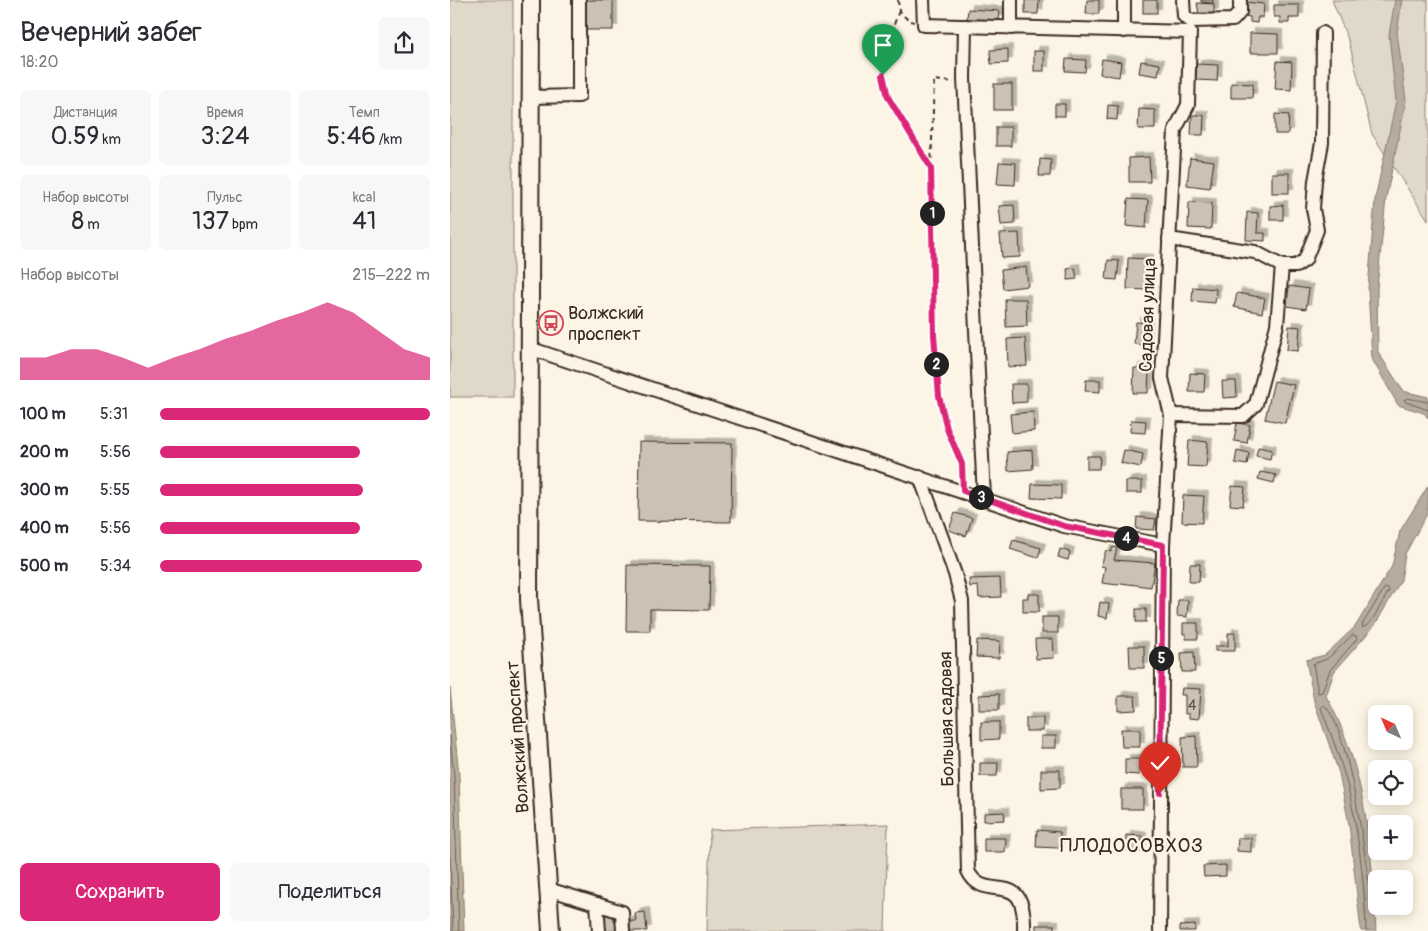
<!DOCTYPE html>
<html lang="ru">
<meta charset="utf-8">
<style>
body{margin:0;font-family:Pangolin,sans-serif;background:#f7f7f7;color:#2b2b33;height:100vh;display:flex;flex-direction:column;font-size:19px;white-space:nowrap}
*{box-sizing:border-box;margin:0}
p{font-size:16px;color:#7c7c81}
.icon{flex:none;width:28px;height:28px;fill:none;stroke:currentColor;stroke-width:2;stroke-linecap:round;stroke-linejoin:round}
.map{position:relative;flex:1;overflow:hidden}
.details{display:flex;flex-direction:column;background:#fff;width:450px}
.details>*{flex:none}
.needle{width:32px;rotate:316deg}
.buttons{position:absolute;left:918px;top:705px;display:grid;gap:10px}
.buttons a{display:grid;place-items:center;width:45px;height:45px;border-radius:8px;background:#fff;box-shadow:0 2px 12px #0003;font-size:25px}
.pin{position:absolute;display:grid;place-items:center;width:42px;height:42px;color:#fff;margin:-51px -21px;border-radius:50% 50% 50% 0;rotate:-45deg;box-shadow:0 0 5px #0007}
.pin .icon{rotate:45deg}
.km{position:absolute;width:25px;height:25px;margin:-12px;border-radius:50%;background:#222;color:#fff;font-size:14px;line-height:25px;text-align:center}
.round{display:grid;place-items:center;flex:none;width:52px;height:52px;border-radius:8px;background:#f7f7f7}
.overview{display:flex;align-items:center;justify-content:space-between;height:85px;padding:0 20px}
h1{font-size:28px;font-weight:600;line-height:38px}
.figures{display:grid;grid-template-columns:repeat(3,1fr);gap:8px;height:85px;padding:5px 20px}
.figures div{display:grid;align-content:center;border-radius:8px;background:#f7f7f7;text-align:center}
.figures b{font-size:25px;font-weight:600}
.figures small{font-size:14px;font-weight:400}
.figures p{font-size:14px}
.chart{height:140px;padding:10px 20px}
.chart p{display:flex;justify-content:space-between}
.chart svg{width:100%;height:90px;margin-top:5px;fill:#db2777;opacity:.7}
.primary-button{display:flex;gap:10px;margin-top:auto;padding:10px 20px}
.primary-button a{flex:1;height:58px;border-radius:8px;background:#db2777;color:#fff;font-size:20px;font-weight:600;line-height:58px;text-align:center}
.primary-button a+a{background:#f7f7f7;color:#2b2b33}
ul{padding:0 20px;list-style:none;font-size:16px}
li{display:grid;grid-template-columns:80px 60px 1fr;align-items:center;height:38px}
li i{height:12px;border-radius:6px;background:#db2777}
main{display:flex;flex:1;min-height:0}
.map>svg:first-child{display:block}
.green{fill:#e0d8c8;stroke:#8e8173}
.water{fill:#b7ad9e;stroke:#85796b}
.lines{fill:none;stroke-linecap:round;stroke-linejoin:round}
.shore{stroke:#6d5e51;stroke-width:1}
.building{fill:#ccc2b3;stroke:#3b2a1e;filter:url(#shadow)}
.minor-casing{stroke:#3b2a1e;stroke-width:16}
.major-casing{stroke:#3b2a1e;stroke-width:20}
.path{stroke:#3b2a1e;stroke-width:2;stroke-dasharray:5 4;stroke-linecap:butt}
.minor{stroke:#fcf5e5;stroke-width:12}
.major{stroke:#fcf5e5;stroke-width:16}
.route-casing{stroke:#fff;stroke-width:10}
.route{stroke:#db2777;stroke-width:6}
.labels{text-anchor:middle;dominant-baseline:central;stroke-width:4.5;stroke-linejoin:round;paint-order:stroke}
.number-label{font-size:15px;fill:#5f5043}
.poi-label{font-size:18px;fill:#3b2a1e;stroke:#fcf5e5;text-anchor:start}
.street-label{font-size:18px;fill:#3b2a1e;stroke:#fcf5e5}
.quarter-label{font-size:20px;letter-spacing:1px;fill:#3b2a1e;stroke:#fcf5e5}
</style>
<main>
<section class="details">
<div class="overview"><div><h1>Вечерний забег</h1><p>18:20</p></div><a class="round"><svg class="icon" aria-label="share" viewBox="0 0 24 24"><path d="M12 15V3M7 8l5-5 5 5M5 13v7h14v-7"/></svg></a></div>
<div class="figures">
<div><p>Дистанция</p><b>0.59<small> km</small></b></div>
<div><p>Время</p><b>3:24</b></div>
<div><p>Темп</p><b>5:46<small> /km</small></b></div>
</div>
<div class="figures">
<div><p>Набор высоты</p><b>8<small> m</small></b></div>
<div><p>Пульс</p><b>137<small> bpm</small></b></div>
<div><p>kcal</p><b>41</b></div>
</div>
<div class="chart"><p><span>Набор высоты</span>215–222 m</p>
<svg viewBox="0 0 160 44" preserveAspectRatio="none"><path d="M0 44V33L10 33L20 29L30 29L40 33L50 38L60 33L70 29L80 24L90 20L100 15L110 11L120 6L130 11L140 20L150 29L160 33V44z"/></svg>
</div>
<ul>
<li><b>100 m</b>5:31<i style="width:100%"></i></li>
<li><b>200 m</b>5:56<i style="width:74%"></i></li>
<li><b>300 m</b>5:55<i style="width:75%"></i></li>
<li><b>400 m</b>5:56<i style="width:74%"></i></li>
<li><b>500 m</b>5:34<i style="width:97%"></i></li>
</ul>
<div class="primary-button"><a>Сохранить</a><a>Поделиться</a></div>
</section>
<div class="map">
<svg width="978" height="931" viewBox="0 0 978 931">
<defs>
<filter id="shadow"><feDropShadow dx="4.5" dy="-4.5" stdDeviation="0" flood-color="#0004"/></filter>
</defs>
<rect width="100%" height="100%" fill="#fcf5e5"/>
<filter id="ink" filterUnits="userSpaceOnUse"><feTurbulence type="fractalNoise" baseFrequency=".02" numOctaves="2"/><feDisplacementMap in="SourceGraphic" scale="10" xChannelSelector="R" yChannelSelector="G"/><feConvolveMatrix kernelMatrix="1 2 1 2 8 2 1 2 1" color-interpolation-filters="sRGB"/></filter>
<g filter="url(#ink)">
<!-- green -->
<g class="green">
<rect x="0" y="0" width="63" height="397"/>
<path d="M882,0H978V220L922,134L899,42Z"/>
<path d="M438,824L435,931H257L260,830Z"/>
</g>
<!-- water -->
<g class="water">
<path d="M945,0H952L947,32L956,101L936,198L927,288L928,352L953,391L978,397V418L974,413L948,405L922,359L918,289L925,199L946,101L939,35Z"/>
<path d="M978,486V512L955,554L951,580L925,625L884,672L876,696C916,766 922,852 926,931H911L899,824L889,773L864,701L856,660L875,655L905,627L942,566L950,531Z"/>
<path d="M0,688L9,775L14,931H0Z"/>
</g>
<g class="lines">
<!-- shore -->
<g class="shore">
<path d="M978,402L957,398L954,400L956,402L978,410"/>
<path d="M938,588L939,591L921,622L913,628L912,625L934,589Z"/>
<path d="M903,635L906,636L907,639L880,670L872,692L868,693L863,664L877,659Z"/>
<path d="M0,736L4,775L9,931"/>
<path d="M0,857L3,931"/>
<path d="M916,931C915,885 907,814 893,770C887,749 879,729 871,708L873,705C897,718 915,855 919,885L921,889L926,890"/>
</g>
</g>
<!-- building -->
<g class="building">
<rect x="136" y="0" width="27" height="30"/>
<path d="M575,0H589L588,14H575Z"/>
<path d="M637,0H649V14H636Z"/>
<rect x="693" y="0" width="14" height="13"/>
<path d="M751,0H763V3L751,2Z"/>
<path d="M795,2L814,4L813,17H808L807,23L800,22V17L794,16Z"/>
<path d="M747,3L764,4V14H749Z"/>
<path d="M824,5H849V18H839V23H830V17H824Z"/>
<path d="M518,9L550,11L549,20L517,19Z"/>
<path d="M800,33L828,34V53H800Z"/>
<path d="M558,49V63L541,64L540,50Z"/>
<rect x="584" y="51" width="10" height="20"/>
<path d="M616,59L636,60L635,72L615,71Z"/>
<path d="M652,59L671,62L669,77L650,74Z"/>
<path d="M691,61L710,64L708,76L689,73Z"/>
<path d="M827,61L842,62L841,90L825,89Z"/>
<path d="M746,64L768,65L767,81L746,80Z"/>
<path d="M781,83L803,84L802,98H781Z"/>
<rect x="544" y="84" width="18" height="26"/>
<rect x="605" y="104" width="10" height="12"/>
<path d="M658,105L668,106L667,120L657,119Z"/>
<path d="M689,109L705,110V129H688Z"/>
<path d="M825,114L839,115L838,134H825Z"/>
<path d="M742,115H754L753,135H741Z"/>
<rect x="546" y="127" width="15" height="19"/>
<path d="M699,157L700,182H679V158Z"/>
<path d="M740,158L764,161L760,188L737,185Z"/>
<path d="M590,159L601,160L600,176H589Z"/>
<path d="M549,162L566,163L565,185L547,184Z"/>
<rect x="822" y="173" width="17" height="20"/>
<path d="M678,199L698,200L696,228L676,226Z"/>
<path d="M739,202L762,203L761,229L738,228Z"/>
<path d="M564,205L565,224L551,225L549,206Z"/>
<path d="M833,205V220H820V206Z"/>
<path d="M797,212L808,213L807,233H815V241L796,240Z"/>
<path d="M569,233L570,257L552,258L550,234Z"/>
<path d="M678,258L699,259L698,290L677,289Z"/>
<path d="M658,260L669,261L667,280L656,279Z"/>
<path d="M576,267L578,286L553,289L551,270Z"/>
<path d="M625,268L627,279L618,280L617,269Z"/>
<path d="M839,286L859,289L856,309L837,306Z"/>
<path d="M743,287L766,289L765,303L742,301Z"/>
<path d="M787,293L815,298L812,313L784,307Z"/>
<path d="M555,299H576L577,326L556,327Z"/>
<path d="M686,322L698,323L697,345L684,344Z"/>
<path d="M839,326L850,327L848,351L837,350Z"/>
<path d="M575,338L577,366L558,367L557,339Z"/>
<path d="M684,368L699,369L698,393H683Z"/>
<path d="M740,373L755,374L754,392H739Z"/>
<path d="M636,380H650V392L635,391Z"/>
<path d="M772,381H786L787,397L773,398Z"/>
<path d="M824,381L844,385L835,423L815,419Z"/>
<path d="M561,384H577V402L562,403Z"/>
<path d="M583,412L584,431L562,433L560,414Z"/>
<path d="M681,420L696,421L695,433L680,432Z"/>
<path d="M787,423L800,425L797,443L784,441Z"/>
<path d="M739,440L758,442L756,467L737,466Z"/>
<path d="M189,442L282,443L281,522L188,521Z"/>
<path d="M808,447L822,450L820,459L806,456Z"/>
<path d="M582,450L583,469L558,471L557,452Z"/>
<path d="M674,450L693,454L691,467L671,463Z"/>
<path d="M787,450L799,453L797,465L785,463Z"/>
<path d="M637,456H650L649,469H637Z"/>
<path d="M810,472L826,475L824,483L808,479Z"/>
<rect x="676" y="481" width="16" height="12"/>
<path d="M582,484L611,485V499L581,498Z"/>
<path d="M782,486L795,487L793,506L780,505Z"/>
<path d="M733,495L754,496L752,523L732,522Z"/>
<path d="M505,513L522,518L516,536L499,530Z"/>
<path d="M687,517L706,519L704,530L686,529Z"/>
<path d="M563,540L591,548L588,558L560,549Z"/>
<path d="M663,547L667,548L664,560L705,563L701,587L671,583L668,585L652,583L655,567L651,566L656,550L661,552Z"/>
<path d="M610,549L620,552L618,560L608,557Z"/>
<path d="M740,564H750L749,582H739Z"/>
<path d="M177,565L260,566L259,610L200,609V631H176Z"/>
<path d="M550,578L551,597L529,598L528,586L520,587L519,579Z"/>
<path d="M578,594H589V612H573V598H578Z"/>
<path d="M728,600H738L737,617L727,616Z"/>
<path d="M650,602L659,604L657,618L648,616Z"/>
<rect x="686" y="609" width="10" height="13"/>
<rect x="592" y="617" width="16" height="16"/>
<path d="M733,623H748V639H736V634H733Z"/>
<path d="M778,633H785V651H765V646H778Z"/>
<path d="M585,639H603L604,658L586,659Z"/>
<path d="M527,640L550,641L549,658L526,657Z"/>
<path d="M679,646H694V668H680Z"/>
<path d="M744,652L745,672H732L731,653Z"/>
<path d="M732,688L751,689L749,719L739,718V714H735V695H731Z"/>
<path d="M549,694V710H529V695Z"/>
<path d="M668,696H685L686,710L668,711Z"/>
<rect x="576" y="718" width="17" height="13"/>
<path d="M531,722H549V739L531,740Z"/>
<path d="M671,729H690V747H672Z"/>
<rect x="591" y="736" width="15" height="12"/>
<path d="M746,736L747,767H733L732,737Z"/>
<path d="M675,759H689V775L675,774Z"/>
<path d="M530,763H548L547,776H530Z"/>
<path d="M591,770H610V788L591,789Z"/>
<rect x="671" y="789" width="22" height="20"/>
<path d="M554,812L555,820L534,821V813Z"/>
<path d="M587,830L610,832L609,848L586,847Z"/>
<path d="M676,835L692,836L691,852L675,850Z"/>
<path d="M534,838H556L555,852H534Z"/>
<path d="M788,838H801V852L787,851Z"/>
<path d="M776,865V876L754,877L753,866Z"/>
<path d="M164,909V922L186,921L185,913L195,912L197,931H154L152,910Z"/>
<rect x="586" y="925" width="18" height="6"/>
<path d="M745,925V931H730V926Z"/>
</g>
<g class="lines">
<defs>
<g id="minor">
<path d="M473,0L474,25L740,32L738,105L725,130L712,378L721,415L713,545L710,931"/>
<path d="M733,0L734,16L741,21L783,20L790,12V0"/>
<path d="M515,26L514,78L534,498"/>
<path d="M561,28V0"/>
<path d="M674,31V0"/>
<path d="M81,97L129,96V0"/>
<path d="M719,239L805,252L832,266H846L855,260L867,230L863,209L865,181L872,143L873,33"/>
<path d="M79,348L614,526L713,545"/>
<path d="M721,415L793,416L806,404L827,325L832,266"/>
<path d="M470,477L505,574L512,601L518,871C535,907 576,863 574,931"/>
<path d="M98,889L172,912L173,931"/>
<path d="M147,904L149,931"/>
</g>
<path id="major" d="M81,0L79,599L101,931"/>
</defs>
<!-- minor casing -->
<use href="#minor" class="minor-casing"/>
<!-- major casing -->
<use href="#major" class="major-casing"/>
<!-- path -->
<g class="path">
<path d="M448,0L449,11L458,20L464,22"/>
<path d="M449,11L437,43L433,75L438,97L481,168L484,335L489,396L497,429L512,464L513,481"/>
<path d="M481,168L484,80L504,82"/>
</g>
<!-- minor -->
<use href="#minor" class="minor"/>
<!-- major -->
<use href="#major" class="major"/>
</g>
</g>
<g class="lines" filter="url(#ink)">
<defs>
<path id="route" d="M433,75L438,97L481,168L484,335L489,396L497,429L512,464L513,491L614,526L713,545L710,793"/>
</defs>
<!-- route casing -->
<use href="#route" class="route-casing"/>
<!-- route -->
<use href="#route" class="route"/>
</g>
<!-- icons -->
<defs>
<symbol id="bus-ring" viewBox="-11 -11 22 22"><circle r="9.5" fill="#fcf5e5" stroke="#d1495b" stroke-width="1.5"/><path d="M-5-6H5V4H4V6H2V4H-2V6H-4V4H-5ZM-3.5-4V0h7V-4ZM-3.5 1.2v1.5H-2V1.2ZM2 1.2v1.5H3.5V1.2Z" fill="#d1495b"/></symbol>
</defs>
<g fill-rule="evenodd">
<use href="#bus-ring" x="87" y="309" width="28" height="28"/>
</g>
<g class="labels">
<!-- number labels -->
<g class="number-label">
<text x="742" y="705">4</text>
</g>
<!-- poi labels -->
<g class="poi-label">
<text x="118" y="313">Волжский<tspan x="118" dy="21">проспект</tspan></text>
</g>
<!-- street labels -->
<g class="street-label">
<text transform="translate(698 315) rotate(-88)">Садовая улица</text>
<text transform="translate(497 719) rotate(-91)">Большая садовая</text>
<text transform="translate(68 737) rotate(-94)">Волжский проспект</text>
</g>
<!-- quarter labels -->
<g class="quarter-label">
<text x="682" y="845">ПЛОДОСОВХОЗ</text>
</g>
</g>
</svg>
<div class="buttons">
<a><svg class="needle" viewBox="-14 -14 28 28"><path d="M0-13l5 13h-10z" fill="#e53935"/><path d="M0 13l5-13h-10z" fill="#7c7c81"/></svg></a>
<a><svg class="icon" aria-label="locate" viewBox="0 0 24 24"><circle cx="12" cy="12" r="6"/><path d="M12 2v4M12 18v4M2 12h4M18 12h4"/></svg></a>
<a>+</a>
<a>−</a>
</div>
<div class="pin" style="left:433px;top:75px;background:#1e9e55"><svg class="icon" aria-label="arrive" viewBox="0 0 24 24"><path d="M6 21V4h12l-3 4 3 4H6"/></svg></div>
<div class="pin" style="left:710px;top:793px;background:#d93025"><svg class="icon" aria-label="check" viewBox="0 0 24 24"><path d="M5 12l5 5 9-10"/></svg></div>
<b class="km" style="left:482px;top:213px">1</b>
<b class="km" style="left:486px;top:364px">2</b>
<b class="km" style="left:531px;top:497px">3</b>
<b class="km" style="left:676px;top:538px">4</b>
<b class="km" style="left:711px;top:658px">5</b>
</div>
</main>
